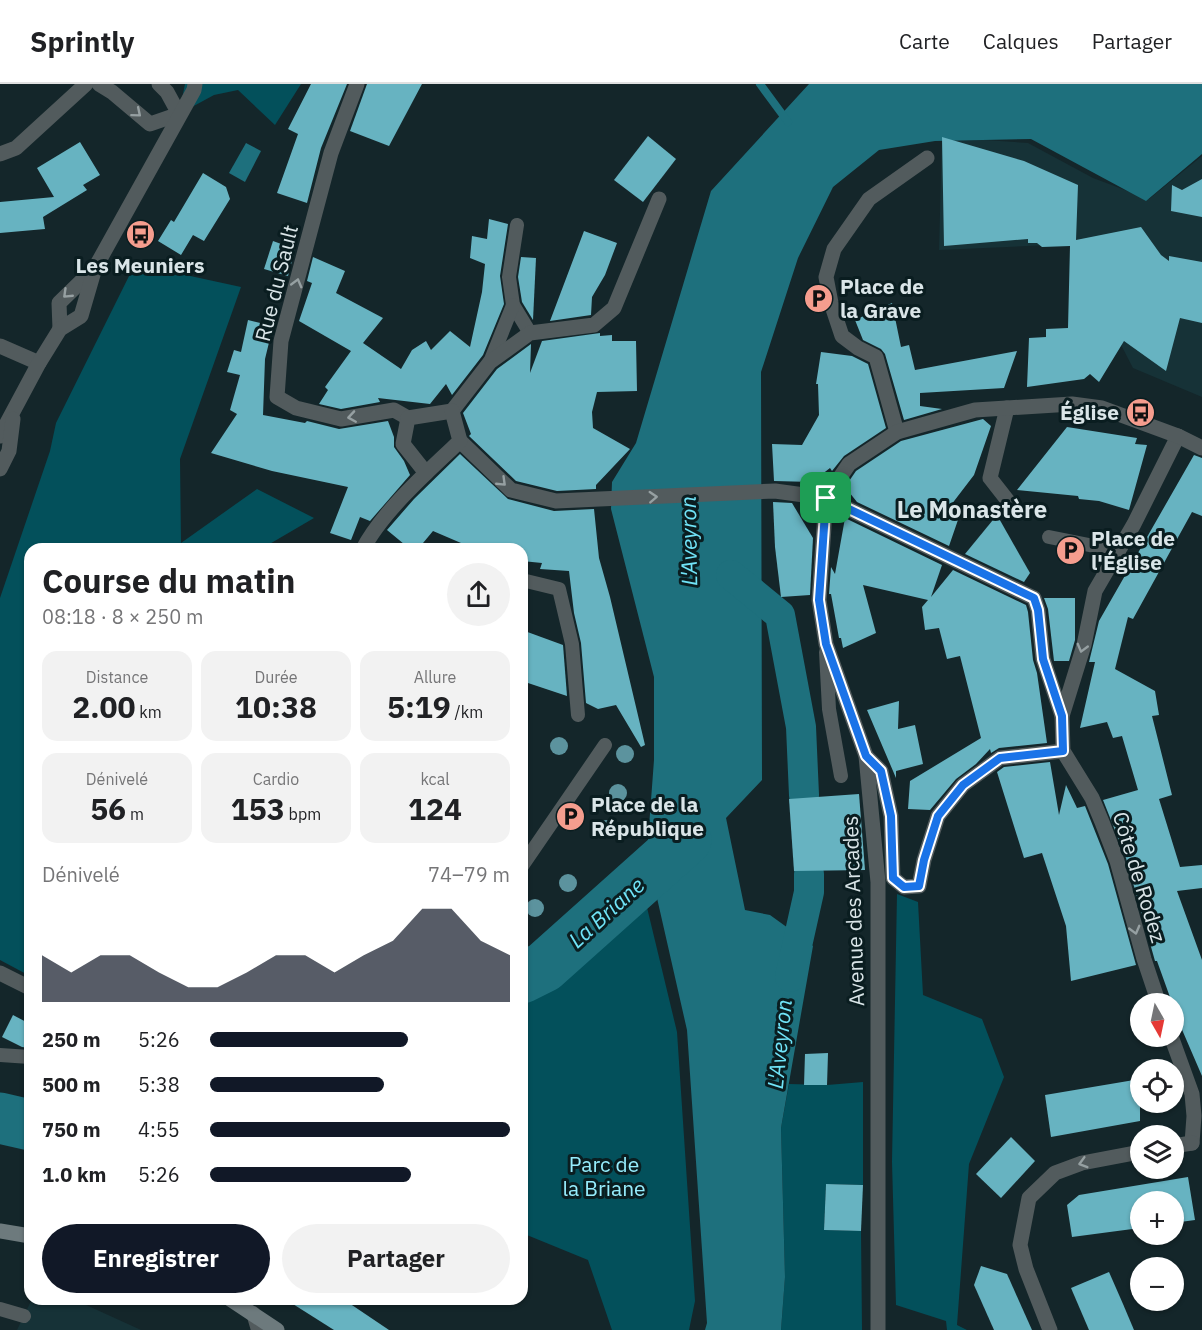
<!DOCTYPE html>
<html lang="fr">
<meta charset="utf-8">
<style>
body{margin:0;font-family:"IBM Plex Sans",sans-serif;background:#f2f2f2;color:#202124;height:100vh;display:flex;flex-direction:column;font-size:22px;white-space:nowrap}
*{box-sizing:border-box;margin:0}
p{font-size:20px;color:#757577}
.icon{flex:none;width:33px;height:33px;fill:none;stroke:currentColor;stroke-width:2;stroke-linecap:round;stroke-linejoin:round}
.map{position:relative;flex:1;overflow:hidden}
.panel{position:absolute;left:24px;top:459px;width:504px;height:762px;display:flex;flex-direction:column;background:#fff;border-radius:18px;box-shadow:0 2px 4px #0004}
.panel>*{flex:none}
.needle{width:39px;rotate:171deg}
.fabs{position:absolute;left:1130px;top:909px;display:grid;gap:12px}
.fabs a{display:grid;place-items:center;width:54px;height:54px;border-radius:50%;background:#fff;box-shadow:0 2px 4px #0004;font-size:30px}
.pin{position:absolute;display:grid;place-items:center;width:51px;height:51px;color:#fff;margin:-26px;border-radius:12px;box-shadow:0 3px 9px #0006}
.round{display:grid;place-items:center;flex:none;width:63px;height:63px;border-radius:32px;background:#f2f2f2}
.head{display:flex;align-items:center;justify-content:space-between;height:102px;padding:0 18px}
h1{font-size:33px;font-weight:700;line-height:45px}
.metrics{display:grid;grid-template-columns:repeat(3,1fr);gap:9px;height:102px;padding:6px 18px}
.metrics div{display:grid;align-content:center;border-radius:15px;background:#f2f2f2;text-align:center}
.metrics b{font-size:30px;font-weight:700}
.metrics small{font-size:16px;font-weight:400}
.metrics p{font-size:16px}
.chart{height:168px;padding:12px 18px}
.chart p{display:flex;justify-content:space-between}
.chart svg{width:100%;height:108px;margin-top:6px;fill:#111827;opacity:.7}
.button{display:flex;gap:12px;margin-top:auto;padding:12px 18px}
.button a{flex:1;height:69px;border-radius:36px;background:#111827;color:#fff;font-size:24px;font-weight:700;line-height:69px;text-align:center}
.button a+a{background:#f2f2f2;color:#202124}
ul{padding:0 18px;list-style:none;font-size:20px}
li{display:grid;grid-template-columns:96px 72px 1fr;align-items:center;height:45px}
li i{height:15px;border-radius:8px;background:#111827}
header{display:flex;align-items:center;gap:36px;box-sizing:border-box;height:84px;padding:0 30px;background:#fff;border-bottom:2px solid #e0e0e0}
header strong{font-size:28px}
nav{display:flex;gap:33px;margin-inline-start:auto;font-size:21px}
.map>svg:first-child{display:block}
.built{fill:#163237}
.green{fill:#03505b}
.water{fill:#1e707d}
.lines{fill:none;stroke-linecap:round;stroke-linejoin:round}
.stream{stroke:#1e707d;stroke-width:8}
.canal{stroke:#1e707d;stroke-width:30}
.river{stroke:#1e707d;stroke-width:51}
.building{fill:#67b3c1}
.service{stroke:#525b5d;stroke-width:14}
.pedestrian{stroke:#525b5d;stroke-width:15}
.minor{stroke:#525b5d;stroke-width:15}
.tertiary{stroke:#525b5d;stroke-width:15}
.secondary{stroke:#6d7a7d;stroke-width:15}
.tree{fill:#5c939e}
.oneway{stroke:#96a0a2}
.route-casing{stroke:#fff;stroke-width:12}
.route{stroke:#1a73e8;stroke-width:8}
.labels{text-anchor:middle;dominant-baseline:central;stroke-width:6;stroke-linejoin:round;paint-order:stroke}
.poi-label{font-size:21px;font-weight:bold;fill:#dae5e8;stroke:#0a1d20;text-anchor:start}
.street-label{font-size:21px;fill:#dae5e8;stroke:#0a1d20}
.park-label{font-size:21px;fill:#96edfd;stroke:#0a1d20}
.water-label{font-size:22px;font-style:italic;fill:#70e4f8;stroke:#0a1d20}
.quarter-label{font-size:24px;font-weight:bold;fill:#dae5e8;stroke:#0a1d20}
</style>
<header>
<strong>Sprintly</strong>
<nav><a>Carte</a><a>Calques</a><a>Partager</a></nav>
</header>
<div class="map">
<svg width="1202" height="1246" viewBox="0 0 1202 1246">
<rect width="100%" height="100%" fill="#14262a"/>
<!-- built -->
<g class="built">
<path d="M942,53L1028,59L1093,94L1149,115L1202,72V313L1133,284L1119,257L1093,159L939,166Z"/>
<path d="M32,1215H73L141,1246H17Z"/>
</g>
<!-- green -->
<g class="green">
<path d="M185,0H301L275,41L238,6L214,11L179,30Z"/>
<path d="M135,180L241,203L180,375L181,459L257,405L314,434L261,465H30V892L0,876V514L50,367L56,339Z"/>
<path d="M897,810L918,818L923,911L982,935L1004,993L969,1080L957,1241L967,1246H947L946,1237L896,1221L892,1078Z"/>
<path d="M644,811L677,948L695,1217L689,1246H612L588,1176L522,1149V903C568,881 609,848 644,811Z"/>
<path d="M863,998V1101L826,1100L824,1146L861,1147L862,1246H781L785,1193L781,1044L789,1000L827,1001Z"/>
</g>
<!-- water -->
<g class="water">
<path d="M809,0H1202V70L1146,117L1031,55L935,57L879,66L833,103L798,174L761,288L762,696L726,734L745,826L770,831L813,862L781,1044L785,1193L781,1246H705L707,1239L687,946L647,770L654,676V593L611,425L612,398L636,359L711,107Z"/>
<path d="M246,59L261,67L245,98L229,89Z"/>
</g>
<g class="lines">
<!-- stream -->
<path class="stream" d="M760,0L788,38"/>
<!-- canal -->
<g class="canal">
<path d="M731,491L780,531L801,643L804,711"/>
<path d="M790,893L809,808V790"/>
</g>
<!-- river -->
<g class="river">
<path d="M522,894L544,883L686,756"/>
<path d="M0,1034L30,1041"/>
</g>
</g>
<!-- building -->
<g class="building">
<path d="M311,0H347L321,64L307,119L277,109L298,50L288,45Z"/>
<path d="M367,0H422L389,62L350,47Z"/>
<path d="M648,52L676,75L643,118L614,96Z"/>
<path d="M942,53L1024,77L1078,101L1076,156L1141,143L1161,171L1169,177V172L1202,178V239L1180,234L1166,287L1124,257L1099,298L1090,290L1084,295L1027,303L1029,254L1046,253V245L1068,244L1070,162L1042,163L1037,159H1028V155L944,162Z"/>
<path d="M80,58L100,91L83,101L87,106L43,133L45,145L0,149V118L54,113L37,84Z"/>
<path d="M203,89L226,103L230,115L204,157L193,151L181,171L158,157L171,136L174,138Z"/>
<path d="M1202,95V133L1171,127L1172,101L1182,106Z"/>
<path d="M489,135L508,140L500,192L504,220L483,271L452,311L446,300L430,320L378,314L380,318L341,325L319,320L328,306L325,303L351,267L299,237L312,199L307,197L313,173L345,187L336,209L383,234L363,259L401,285L412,266L426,257L431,266L450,247L470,263L482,208L485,180L470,174L472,152L487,155Z"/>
<path d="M584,147L617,159L605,191L592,213L591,231L550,237Z"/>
<path d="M273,157L295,165L288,192L264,185Z"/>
<path d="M521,173L536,174L533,236L522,218L518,193Z"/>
<path d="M892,219L901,263L909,261L915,286L1017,267L1004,304L920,309V322L942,325L904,336L885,270L881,265L863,256L855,236Z"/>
<path d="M248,236L273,242L265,275L263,331L305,339L307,337L339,345L388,337L394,353V363L404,377L410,391L370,437L360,433L351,456L330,449L348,403L272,387L211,369L237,330L230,326L240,291L227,288L234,266L241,268Z"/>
<path d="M600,249V252L612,251V257H636L637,307L597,308L592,328L593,344L630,365L596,401V405L557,407L516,397L469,352L471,350L463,329L497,285L531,260L530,289L542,257Z"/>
<path d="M821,268L852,272L868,280L886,344L844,372L832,387L830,384L812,398L774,397L772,360L802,361L819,331L818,300H816Z"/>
<path d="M983,335L991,342L974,391L948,425L959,433L949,462L857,418L845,403L856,387L901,357Z"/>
<path d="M1067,343L1137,354L1135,360L1147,361L1129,426L1099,417L1079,415L1078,412L1017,406Z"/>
<path d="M460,370L508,415L554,427L594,425L599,474L610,513L645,661L641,663L616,621L598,625L586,619L581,559L574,529L569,487L540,485L542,479L522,477V465H475L433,447L418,465H410L387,446L414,415Z"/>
<path d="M1194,371L1202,374V432L1192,428L1133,535L1128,533L1115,585L1155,607L1159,631L1152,632L1172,711L1159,715L1180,783L1202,781V804L1177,807L1202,876V992L1180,941L1157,877H1155L1126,774L1103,716L1138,706L1122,652L1113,654L1107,638L1080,644L1095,578H1089L1099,537Z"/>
<path d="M773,418L792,419L813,454L810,511L781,513L775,463Z"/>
<path d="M997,431L1030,489L1024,498L965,470Z"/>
<path d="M845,434L942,481L931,513L953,486L1026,521L1028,528L1033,576L1037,589L1047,659L999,664L991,669L990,665L976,680L956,695L930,726L908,725L910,697L981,654L960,572L947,575L939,544L925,546L922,523L928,516L863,501L876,549L843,564L841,554H839L831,510H829L831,483L835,490Z"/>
<path d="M1044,514H1075V556L1069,577H1054L1048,525Z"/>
<path d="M522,546L563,561L567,612L522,597Z"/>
<path d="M899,617L898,645L915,641L923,680L896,687V694L867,626Z"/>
<path d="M1050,678L1059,731L1066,701L1077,724L1085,722L1108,780L1136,881L1071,897L1066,842L1042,769L1024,774L997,688L1004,683Z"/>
<path d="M859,710L865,786L794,787L789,715Z"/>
<path d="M13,931L30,940V964L22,963L2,953Z"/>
<path d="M828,969L827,1001H804L805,970Z"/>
<path d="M1140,995V1037L1051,1053L1045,1011Z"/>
<path d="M1011,1053L1035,1077L1001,1114L976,1090Z"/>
<path d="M1188,1093L1195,1136L1173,1139V1118H1140V1144L1072,1153L1067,1121L1079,1111Z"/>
<path d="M826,1100L863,1101L861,1147L824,1146Z"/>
<path d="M981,1182L1007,1190L1032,1246H994L974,1201Z"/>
<path d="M1109,1188L1123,1220L1134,1246H1089L1071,1204Z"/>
<path d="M285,1215H343L389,1246H334Z"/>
</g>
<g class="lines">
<!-- service -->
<g class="service">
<path d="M517,141L509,193L513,221L530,249"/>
<path d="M490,278L513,221"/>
<path d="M1049,453L1119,467"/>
<path d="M522,496L559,505L572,560L578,631"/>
<path d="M826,568L829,625L841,692"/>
<path d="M522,782L605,661"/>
<path d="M0,971L30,973"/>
<path d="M0,1225L24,1232"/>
<path d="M253,1229L258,1246"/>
</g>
<!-- pedestrian -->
<g class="pedestrian">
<path d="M1007,324L990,394L1008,417"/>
<path d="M460,357L511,406L556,417L775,407L826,414"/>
<path d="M866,672L881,687L891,732L893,794L904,803L919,802L924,776L938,732L963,701L1000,674L1063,667"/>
</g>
<!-- minor -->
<g class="minor">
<path d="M99,0L112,8L150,40L179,30L167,8L159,0"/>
<path d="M357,0L331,69L281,257L277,313L296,324L341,335L394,326L408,334"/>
<path d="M0,70L16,64L86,0"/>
<path d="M0,262L39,279"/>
<path d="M452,327L490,278L530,249L594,241L614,224L659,115"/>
<path d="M897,348L876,273L858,264L842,252L831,219L826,193L834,165L869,115L927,74"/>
<path d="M426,389L403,360L408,334L452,327"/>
<path d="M826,414L1034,514L1038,526L1043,575L1062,632"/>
<path d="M363,465C382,428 429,386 460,357L452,327"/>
<path d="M0,889L30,904"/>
<path d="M1159,920L1144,875L1117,777L1102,738L1092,714L1063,667L1062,632L1084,561L1095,507L1134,440L1178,352"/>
<path d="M1171,952L1192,1010L1194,1032L1192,1059"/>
<path d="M1173,1062L1192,1059"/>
<path d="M1050,1246L1026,1185L1020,1161L1029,1114L1055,1089L1082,1079L1140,1068"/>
</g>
<!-- tertiary -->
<g class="tertiary">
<path d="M60,245L59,219L95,184"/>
<path d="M0,352L39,279L60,245L81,232L95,184L194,6L195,0"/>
<path d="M0,385L9,367L13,335"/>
<path d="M878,1246V798L866,672L826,560L819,516L826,414L849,380L897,348L975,326L1072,320L1102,324L1178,352L1202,364"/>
</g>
<!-- secondary -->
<g class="secondary">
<path d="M0,1147L30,1152"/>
<path d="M230,1215L277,1246"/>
</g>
</g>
<!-- trees -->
<g class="tree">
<circle cx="559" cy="662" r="9"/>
<circle cx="625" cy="670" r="9"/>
<circle cx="618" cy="709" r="9"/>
<circle cx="606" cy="745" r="9"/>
<circle cx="568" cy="799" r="9"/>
<circle cx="535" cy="824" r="9"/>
</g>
<!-- one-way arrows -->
<defs><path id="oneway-chevron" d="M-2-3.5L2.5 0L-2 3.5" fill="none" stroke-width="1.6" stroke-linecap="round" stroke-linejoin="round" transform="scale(1.5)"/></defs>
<g class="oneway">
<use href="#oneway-chevron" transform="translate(137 29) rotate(40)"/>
<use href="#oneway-chevron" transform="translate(297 199) rotate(-75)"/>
<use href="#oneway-chevron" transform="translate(67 210) rotate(136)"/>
<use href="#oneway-chevron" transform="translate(352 333) rotate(171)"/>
<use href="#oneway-chevron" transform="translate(502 398) rotate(44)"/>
<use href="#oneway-chevron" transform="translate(653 413) rotate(-3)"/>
<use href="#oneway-chevron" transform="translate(1082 564) rotate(105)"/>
<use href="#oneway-chevron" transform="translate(1135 846) rotate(75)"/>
<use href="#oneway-chevron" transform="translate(1083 1079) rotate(164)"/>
</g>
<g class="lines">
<defs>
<path id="route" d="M826,414L1034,514L1038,526L1043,575L1062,632L1063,667L1000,674L963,701L938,732L924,776L919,802L904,803L893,794L891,732L881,687L866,672L826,560L819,516Z"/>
</defs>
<!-- route casing -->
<use href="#route" class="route-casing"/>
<!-- route -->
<use href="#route" class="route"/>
</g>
<!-- icons -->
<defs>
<symbol id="bus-disc" viewBox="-11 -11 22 22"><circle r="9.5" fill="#f59d8e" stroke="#0a1d20"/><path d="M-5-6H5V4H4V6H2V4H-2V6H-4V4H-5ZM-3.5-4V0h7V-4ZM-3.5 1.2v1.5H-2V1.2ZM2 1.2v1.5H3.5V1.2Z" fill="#111"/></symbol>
<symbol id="parking-disc" viewBox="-11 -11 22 22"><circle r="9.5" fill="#f59d8e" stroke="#0a1d20"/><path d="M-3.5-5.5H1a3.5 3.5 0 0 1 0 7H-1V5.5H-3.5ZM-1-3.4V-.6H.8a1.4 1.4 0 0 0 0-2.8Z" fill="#111"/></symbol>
</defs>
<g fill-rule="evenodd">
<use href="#bus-disc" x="124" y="134" width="33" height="33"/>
<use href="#parking-disc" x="802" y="198" width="33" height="33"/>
<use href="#bus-disc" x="1124" y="312" width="33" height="33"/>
<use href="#parking-disc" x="1054" y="450" width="33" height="33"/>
<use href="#parking-disc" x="554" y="716" width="33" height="33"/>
</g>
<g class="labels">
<!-- poi labels -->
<g class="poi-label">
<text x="140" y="181" text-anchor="middle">Les Meuniers</text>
<text x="840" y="202">Place de<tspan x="840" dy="24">la Grave</tspan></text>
<text x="1119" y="328" text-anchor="end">Église</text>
<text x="1091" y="454">Place de<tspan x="1091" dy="24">l'Église</tspan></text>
<text x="591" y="720">Place de la<tspan x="591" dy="24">République</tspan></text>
</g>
<!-- street labels -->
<g class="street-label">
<text transform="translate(276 199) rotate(-76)">Rue du Sault</text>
<text transform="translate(1140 793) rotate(73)">Côte de Rodez</text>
<text transform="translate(853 827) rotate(-92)">Avenue des Arcades</text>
</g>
<!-- park labels -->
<g class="park-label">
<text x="604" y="1080">Parc de<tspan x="604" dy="24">la Briane</tspan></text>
</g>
<!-- water labels -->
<g class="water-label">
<text transform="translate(688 457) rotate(-91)">L'Aveyron</text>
<text transform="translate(606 828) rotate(-42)">La Briane</text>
<text transform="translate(779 960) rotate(-84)">L'Aveyron</text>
</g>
<!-- quarter labels -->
<g class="quarter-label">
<text x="972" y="425">Le Monastère</text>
</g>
</g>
</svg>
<div class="fabs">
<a><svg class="needle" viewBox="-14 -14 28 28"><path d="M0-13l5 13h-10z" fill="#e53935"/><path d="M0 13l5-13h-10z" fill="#757577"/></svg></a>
<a><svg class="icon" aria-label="locate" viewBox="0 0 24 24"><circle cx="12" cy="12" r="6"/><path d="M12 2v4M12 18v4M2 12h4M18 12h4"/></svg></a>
<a><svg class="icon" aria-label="layers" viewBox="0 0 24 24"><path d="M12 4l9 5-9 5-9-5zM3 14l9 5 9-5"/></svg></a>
<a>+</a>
<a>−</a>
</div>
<div class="pin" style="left:826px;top:414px;background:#1e9e55"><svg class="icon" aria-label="arrive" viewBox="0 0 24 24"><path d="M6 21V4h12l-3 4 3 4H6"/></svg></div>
<section class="panel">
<div class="head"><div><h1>Course du matin</h1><p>08:18 · 8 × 250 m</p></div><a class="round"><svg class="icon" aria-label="share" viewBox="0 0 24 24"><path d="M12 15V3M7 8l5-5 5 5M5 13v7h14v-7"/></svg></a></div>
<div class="metrics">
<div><p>Distance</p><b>2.00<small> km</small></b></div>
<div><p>Durée</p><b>10:38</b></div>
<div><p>Allure</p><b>5:19<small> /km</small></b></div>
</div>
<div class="metrics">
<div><p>Dénivelé</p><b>56<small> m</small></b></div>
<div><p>Cardio</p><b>153<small> bpm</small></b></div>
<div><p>kcal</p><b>124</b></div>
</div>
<div class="chart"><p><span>Dénivelé</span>74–79 m</p>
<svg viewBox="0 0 160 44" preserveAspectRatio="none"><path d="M0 44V25L10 32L20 25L30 25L40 32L50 38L60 38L70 32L80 25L90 25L100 32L110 25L120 19L130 6L140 6L150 19L160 25V44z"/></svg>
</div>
<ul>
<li><b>250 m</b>5:26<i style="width:66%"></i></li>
<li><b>500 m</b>5:38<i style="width:58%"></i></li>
<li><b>750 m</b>4:55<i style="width:100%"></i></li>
<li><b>1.0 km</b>5:26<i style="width:67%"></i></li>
</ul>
<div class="button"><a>Enregistrer</a><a>Partager</a></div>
</section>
</div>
